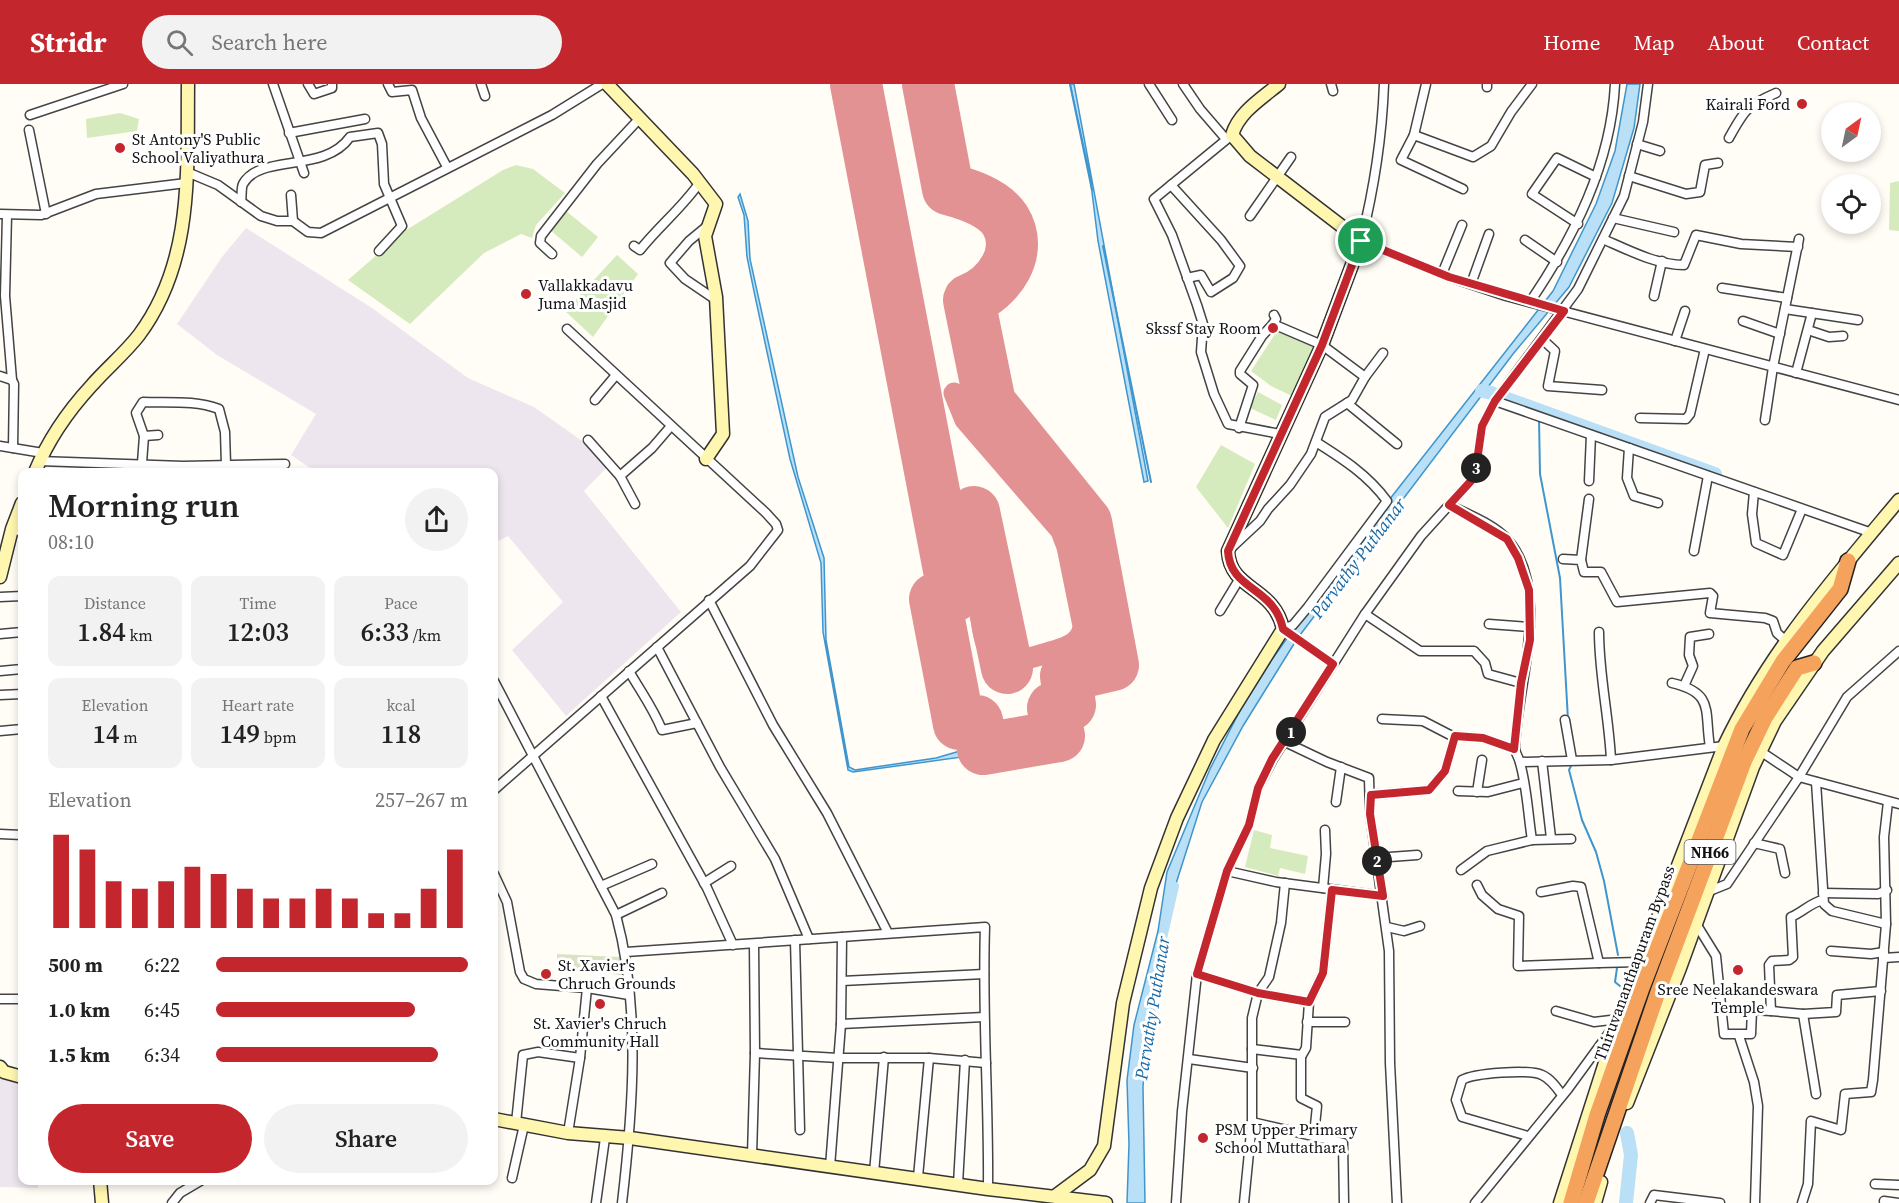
<!DOCTYPE html>
<meta charset="utf-8">
<style>
body{margin:0;font-family:"Source Serif 4",serif;background:#f2f2f2;color:#222;height:100vh;display:flex;flex-direction:column;font-size:22px;white-space:nowrap}
*{box-sizing:border-box;margin:0}
p{font-size:20px;color:#767676}
.icon{flex:none;width:33px;height:33px;fill:none;stroke:currentColor;stroke-width:2;stroke-linecap:round;stroke-linejoin:round}
.map{position:relative;flex:1;overflow:hidden}
.details{position:absolute;left:18px;top:384px;width:480px;height:717px;display:flex;flex-direction:column;background:#fff;border-radius:12px;box-shadow:0 3px 9px #0003}
.details>*{flex:none}
.needle{width:39px;rotate:33deg}
.fabs{position:absolute;left:1821px;top:18px;display:grid;gap:12px}
.fabs a{display:grid;place-items:center;width:60px;height:60px;border-radius:50%;background:#fff;box-shadow:0 3px 9px #0003;font-size:30px}
.pin{position:absolute;display:grid;place-items:center;width:51px;height:51px;color:#fff;margin:-26px;border:3px solid #fff;border-radius:50%;box-shadow:0 2px 6px #0007}
.km{position:absolute;width:30px;height:30px;margin:-15px;border-radius:50%;background:#222;color:#fff;font-size:16px;line-height:30px;text-align:center}
.round{display:grid;place-items:center;flex:none;width:63px;height:63px;border-radius:32px;background:#f2f2f2}
.overview{display:flex;align-items:center;justify-content:space-between;height:102px;padding:0 30px}
h1{font-size:33px;font-weight:600;line-height:45px}
.stats{display:grid;grid-template-columns:repeat(3,1fr);gap:9px;height:102px;padding:6px 30px}
.stats div{display:grid;align-content:center;border-radius:12px;background:#f2f2f2;text-align:center}
.stats b{font-size:26px;font-weight:600}
.stats small{font-size:16px;font-weight:400}
.stats p{font-size:16px}
.chart{height:168px;padding:12px 30px}
.chart p{display:flex;justify-content:space-between}
.chart svg{width:100%;height:108px;margin-top:6px;stroke:#c4262e;stroke-width:6}
.cta{display:flex;gap:12px;margin-top:auto;padding:12px 30px}
.cta a{flex:1;height:69px;border-radius:36px;background:#c4262e;color:#fff;font-size:24px;font-weight:600;line-height:69px;text-align:center}
.cta a+a{background:#f2f2f2;color:#222}
ul{padding:0 30px;list-style:none;font-size:20px}
li{display:grid;grid-template-columns:96px 72px 1fr;align-items:center;height:45px}
li i{height:15px;border-radius:8px;background:#c4262e}
header{display:flex;align-items:center;gap:36px;box-sizing:border-box;height:84px;padding:0 30px;background:#c4262e;color:#fff}
header strong{font-size:28px}
nav{display:flex;gap:33px;margin-inline-start:auto;font-size:21px}
.search{width:420px;height:54px;background:#f2f2f2;display:flex;align-items:center;gap:15px;box-sizing:border-box;padding:0 21px;border-radius:33px;color:#767676;font-size:22px}
.map>svg:first-child{display:block}
.industrial{fill:#eee6ef}
.green{fill:#d5ebbd}
.cemetery{fill:#d9e3c4}
.water{fill:#b9e0f7;stroke:#3f96cf;stroke-width:1.5}
.lines{fill:none;stroke-linecap:round;stroke-linejoin:round}
.stream{stroke:#3f96cf;stroke-width:2}
.canal{stroke:#b9e0f7;stroke-width:8}
.river{stroke:#b9e0f7;stroke-width:14}
.taxiway{stroke:#e29292;stroke-width:21}
.runway{stroke:#e29292;stroke-width:52}
.street-casing{stroke:#444;stroke-width:11}
.secondary-casing{stroke:#333;stroke-width:15}
.highway-casing{stroke:#222;stroke-width:18}
.street{stroke:#fff;stroke-width:8}
.secondary{stroke:#fff6b0;stroke-width:12}
.highway{stroke:#f5a25d;stroke-width:15}
.route-casing{stroke:#fff;stroke-width:12}
.route{stroke:#c4262e;stroke-width:8}
.poi-dot{fill:#c4262e;stroke:#fff;stroke-width:2}
.labels{text-anchor:middle;dominant-baseline:central;stroke-width:6;stroke-linejoin:round;paint-order:stroke}
.shield{fill:#fff;stroke:#585858;stroke-width:1.5}
.shield-label{font-size:15px;font-weight:bold;fill:#111}
.poi-label{font-size:16px;fill:#111;stroke:#fff;text-anchor:start}
.street-label{font-size:16px;fill:#111;stroke:#fff}
.water-label{font-size:18px;font-style:italic;fill:#1768a6;stroke:#fff}
</style>
<header>
<strong>Stridr</strong>
<div class="search"><svg class="icon" aria-label="search" viewBox="0 0 24 24"><circle cx="10" cy="10" r="6"/><path d="M15 15l6 6"/></svg>Search here</div>
<nav><a>Home</a><a>Map</a><a>About</a><a>Contact</a></nav>
</header>
<div class="map">
<svg width="1899" height="1119" viewBox="0 0 1899 1119">
<rect width="100%" height="100%" fill="#fffdf5"/>
<!-- industrial -->
<g class="industrial">
<path d="M246,144L372,224L468,294L534,323L612,378L584,407L681,528L566,632L512,566L563,518L508,452L494,459V388H316L291,371L316,330L217,271L177,240L222,173Z"/>
<path d="M0,995L22,996V1096L38,1097V1104L0,1103Z"/>
</g>
<!-- green -->
<g class="green">
<path d="M120,29L139,35L137,47L87,54L86,35Z"/>
<path d="M516,81L533,85L565,109L536,141L532,154L521,150L484,169L410,240L348,196L403,148L503,86Z"/>
<path d="M1899,97V147L1889,146L1890,99Z"/>
<path d="M566,127L598,153L582,173L549,145Z"/>
<path d="M617,171L638,190L593,253L565,227Z"/>
<path d="M1281,241L1318,257L1292,312L1271,302L1251,287Z"/>
<path d="M1258,308L1282,321L1276,336L1250,324Z"/>
<path d="M1221,361L1255,380L1228,444L1196,403Z"/>
<path d="M1254,746L1272,751L1270,764L1308,772L1305,790L1280,784L1278,792L1245,783Z"/>
</g>
<!-- cemetery -->
<path class="cemetery" d="M557,870L620,873L625,892L557,882Z"/>
<!-- water -->
<g class="water">
<path d="M1070,0H1074L1148,397L1144,398L1098,157L1090,92Z"/>
<path d="M1627,0H1640L1634,44L1612,119L1569,203L1513,270L1297,555L1243,642L1202,718L1166,831L1150,921L1143,1003L1145,1119H1127L1129,1060L1127,996L1134,941L1158,847L1167,788L1210,685L1251,605L1290,550L1382,425L1553,207L1596,120L1615,67Z"/>
<path d="M740,110L748,137L750,175L798,393L824,474L826,556L849,683L855,686L936,674L960,667L962,673L853,688L848,686L823,548L821,479L790,375L755,212L747,173L744,131L738,113Z"/>
</g>
<g class="lines">
<!-- stream -->
<g class="stream">
<path d="M1070,0L1092,106"/>
<path d="M1103,162L1151,398"/>
<path d="M1539,335L1540,390L1560,494L1568,636"/>
<path d="M1571,682L1569,686L1582,736L1596,768L1604,797L1618,871"/>
<path d="M1617,884L1615,898L1626,907"/>
</g>
<!-- canal -->
<path class="canal" d="M1145,969L1161,863L1175,802"/>
<!-- river -->
<g class="river">
<path d="M1482,307L1492,309"/>
<path d="M1502,313L1715,390"/>
<path d="M1626,1119L1631,1071L1627,1049"/>
</g>
<!-- taxiway -->
<path class="taxiway" d="M954,309L965,336L1061,447L1067,463L1083,542C1082,558 1067,563 1054,567C1039,571 1019,579 1004,577C968,570 985,480 982,456"/>
<!-- runway -->
<g class="runway">
<path d="M856,0L954,512L935,515L959,640L977,637L983,665L1059,652L1053,624L1070,621L1066,592L1113,581L1086,438L990,319L969,216C999,204 1025,168 1005,136C993,118 967,110 948,105L928,0"/>
<path d="M974,428L1007,584"/>
</g>
<defs>
<g id="street">
<path d="M273,0L304,89"/>
<path d="M308,0L314,10L332,4V0"/>
<path d="M388,0L392,8L412,6L421,34L447,83"/>
<path d="M481,0L485,12"/>
<path d="M1149,0L1172,36"/>
<path d="M1183,0L1200,25L1225,54"/>
<path d="M1331,0L1333,7"/>
<path d="M1384,0C1382,54 1374,105 1361,157L1449,193L1506,212L1899,316"/>
<path d="M1426,0L1414,51L1401,76L1463,105"/>
<path d="M1487,0V3"/>
<path d="M30,31L123,0"/>
<path d="M29,46L46,130"/>
<path d="M289,49L365,35"/>
<path d="M1232,51L1154,115L1172,151L1197,221L1203,240L1201,268L1214,310L1228,340L1280,350"/>
<path d="M1414,51L1473,73L1491,62L1511,28L1532,0"/>
<path d="M1729,54C1744,27 1746,22 1776,9"/>
<path d="M1637,60L1660,67"/>
<path d="M187,88L218,101L261,132L277,137H293L308,148L321,149L552,31L602,0"/>
<path d="M1629,92L1686,110L1700,108L1705,81L1718,79"/>
<path d="M1171,101L1221,156L1240,182L1233,194L1211,208L1201,191L1187,194"/>
<path d="M291,111L293,137"/>
<path d="M241,118C242,112 241,104 243,100C260,69 324,90 350,53L378,49L382,60L384,100L402,142L379,167"/>
<path d="M0,130L41,131L96,110L186,99"/>
<path d="M7,131L5,212L12,296"/>
<path d="M1250,132L1291,73"/>
<path d="M1613,134L1674,148"/>
<path d="M1578,140L1532,110L1557,74L1596,93"/>
<path d="M706,143L689,157L670,179L685,195L716,216"/>
<path d="M1603,155C1628,166 1657,181 1684,181L1696,151L1741,160L1798,163"/>
<path d="M1525,156L1557,178"/>
<path d="M634,162L640,166C659,142 683,123 700,98"/>
<path d="M552,170L540,159L541,152L597,80L640,34"/>
<path d="M1442,190L1462,141"/>
<path d="M1471,200L1489,150"/>
<path d="M1722,204L1787,214"/>
<path d="M1654,212L1662,177"/>
<path d="M1530,218C1574,153 1611,80 1615,0"/>
<path d="M1785,225L1858,236"/>
<path d="M1743,237L1780,250"/>
<path d="M1273,240L1276,235L1274,231"/>
<path d="M1808,246L1829,253L1843,252"/>
<path d="M1542,255L1555,267L1548,302L1602,306"/>
<path d="M1675,257L1685,227"/>
<path d="M1796,289L1812,229"/>
<path d="M0,292L12,296L14,300L13,364"/>
<path d="M1365,293L1383,269"/>
<path d="M595,316L616,291"/>
<path d="M1495,317L1872,449"/>
<path d="M1347,319L1397,360"/>
<path d="M1640,334L1686,335L1690,330L1705,265"/>
<path d="M1765,336L1773,283L1799,155"/>
<path d="M144,352L158,351"/>
<path d="M588,356L620,392"/>
<path d="M0,362L43,369"/>
<path d="M1629,364L1627,394L1634,412L1658,419"/>
<path d="M39,377L183,382L285,380"/>
<path d="M142,379L144,352L136,329L143,318C170,319 194,316 219,325L225,348L226,381"/>
<path d="M1589,397L1591,351"/>
<path d="M1754,408L1752,430L1756,459L1783,471L1802,425"/>
<path d="M635,420L620,392L652,364L671,342"/>
<path d="M1449,421C1467,430 1494,440 1508,456C1552,507 1517,602 1515,662C1514,668 1519,673 1520,679C1527,703 1528,731 1532,756"/>
<path d="M12,445L22,448"/>
<path d="M1229,466L1260,437L1268,425L1290,401L1311,370L1325,333L1352,316L1365,293L1322,261L1273,240L1262,252L1240,287V290L1253,301L1239,344"/>
<path d="M1694,467L1708,392"/>
<path d="M1563,475L1581,476L1584,488H1601L1617,518L1710,509L1713,512L1710,529L1765,534L1773,537L1777,549L1785,556"/>
<path d="M1581,476L1589,415"/>
<path d="M0,513L22,512"/>
<path d="M709,516L773,641L827,729L888,849"/>
<path d="M1220,527L1240,494"/>
<path d="M1365,530L1420,567H1474L1485,579L1488,590L1521,599"/>
<path d="M1489,540L1530,543"/>
<path d="M1283,545L1293,541L1308,523L1387,417C1368,391 1343,375 1316,358"/>
<path d="M1283,545L1333,580"/>
<path d="M1599,548C1599,591 1609,633 1611,676"/>
<path d="M0,550L22,548"/>
<path d="M657,563L720,683L775,775L809,855"/>
<path d="M0,587L22,585"/>
<path d="M629,587C641,608 653,624 662,646L697,639"/>
<path d="M494,597L616,831C641,923 633,1025 622,1119"/>
<path d="M1672,599C1715,609 1704,627 1710,663"/>
<path d="M1684,602L1693,582L1689,571L1690,553L1709,550"/>
<path d="M0,611L22,610"/>
<path d="M601,612L707,804L733,861"/>
<path d="M1382,635L1423,637L1454,653"/>
<path d="M1565,636L1572,676"/>
<path d="M0,647L22,645"/>
<path d="M1285,658L1327,678L1369,694L1370,730L1389,867L1390,979L1397,1119"/>
<path d="M1760,667L1799,693L1899,720"/>
<path d="M1542,677L1551,754"/>
<path d="M1520,678L1611,676L1724,662"/>
<path d="M1816,698L1824,820L1832,827L1886,840"/>
<path d="M494,706L750,482L778,446L776,440L766,429L567,245"/>
<path d="M1458,707L1488,708L1523,699"/>
<path d="M1477,708L1482,676"/>
<path d="M1371,711L1429,706L1445,687L1455,652L1483,654L1514,665"/>
<path d="M1336,718L1341,683"/>
<path d="M0,750L22,751"/>
<path d="M1754,759L1780,765L1785,789"/>
<path d="M1376,774L1417,771"/>
<path d="M1461,786L1487,767L1532,756L1571,755"/>
<path d="M1227,787L1276,798L1383,812"/>
<path d="M494,790L507,818L520,888L524,895L536,900L587,904L629,911"/>
<path d="M704,799L731,782"/>
<path d="M1477,801L1482,811L1498,825L1519,832L1518,882L1599,879"/>
<path d="M601,802L652,780"/>
<path d="M1323,804L1326,770L1325,746"/>
<path d="M1541,808L1573,802L1581,803L1599,879L1640,878"/>
<path d="M1707,808L1727,800L1799,693L1847,613L1899,567"/>
<path d="M1823,809L1878,810L1887,806"/>
<path d="M616,831L662,809"/>
<path d="M1695,838L1716,872L1724,950H1751L1752,926L1771,927L1769,881L1772,877L1789,876L1793,873L1791,833C1803,828 1810,819 1823,816"/>
<path d="M1387,843L1404,847L1420,842"/>
<path d="M795,856L800,1046"/>
<path d="M1831,867L1871,870L1884,868"/>
<path d="M626,868L985,843C982,930 989,1018 988,1105"/>
<path d="M1883,874L1899,873"/>
<path d="M1197,890L1258,909L1309,918L1323,889L1332,806"/>
<path d="M842,897L984,890"/>
<path d="M0,915H22"/>
<path d="M1556,927L1594,938L1619,935"/>
<path d="M1771,927L1803,930L1836,928L1837,911L1881,907"/>
<path d="M1803,930L1816,1010"/>
<path d="M1307,938H1345"/>
<path d="M841,940L984,933"/>
<path d="M1739,952L1754,998L1758,1022L1755,1119"/>
<path d="M1252,965L1302,971L1306,964L1309,918"/>
<path d="M755,969L838,974H929L986,979"/>
<path d="M1301,972V1014L1317,1022L1314,1051"/>
<path d="M1189,975L1253,984"/>
<path d="M1252,1038L1343,1059L1344,1119"/>
<path d="M516,1039L523,971L538,968L580,974"/>
<path d="M568,1049L580,974L587,904"/>
<path d="M1528,1052L1462,1033L1456,1016L1462,996C1474,989 1529,985 1542,991C1551,995 1557,1004 1562,1011"/>
<path d="M752,1071L755,969L754,860"/>
<path d="M830,1083L841,940L842,853"/>
<path d="M874,1089L884,973"/>
<path d="M918,1093L929,974"/>
<path d="M512,1094L524,1041"/>
<path d="M958,1100L965,976"/>
<path d="M1875,1100L1899,1101"/>
<path d="M1884,1117L1899,1119"/>
<path d="M172,1119L180,1109L202,1096"/>
<path d="M596,1119L605,1054"/>
<path d="M1176,1119L1182,1027L1197,890L1227,787L1249,741L1258,704L1273,675L1365,530L1421,452L1471,397L1476,384L1482,342L1495,317L1578,205L1624,112L1643,38L1648,0"/>
<path d="M1244,1119L1252,1038V934L1258,909L1269,893L1281,839L1285,799"/>
<path d="M1475,1119L1568,1005L1614,942"/>
<path d="M1650,1119L1654,1111L1720,1119"/>
<path d="M1802,1119L1808,1100L1811,1037L1841,1046L1845,1010L1871,1008L1873,996L1886,840L1884,753L1888,718"/>
</g>
<g id="secondary">
<path d="M607,0L693,90L716,120L705,152L716,213L723,350L706,375"/>
<path d="M35,388C48,356 68,327 92,301C107,284 125,269 139,251C194,177 187,87 188,0"/>
<path d="M0,493L12,445L22,419"/>
<path d="M0,983L4,988L22,993"/>
<path d="M1627,1019L1680,884L1753,683L1775,637L1823,567L1899,479"/>
<path d="M494,1035L568,1049L630,1054L988,1105L1106,1119"/>
<path d="M100,1096L102,1119"/>
<path d="M1055,1112L1090,1086L1104,1062L1123,919L1151,804L1177,734L1214,656L1283,545C1274,502 1230,507 1228,467L1322,261L1361,157L1250,72L1232,51C1239,28 1261,15 1279,0"/>
<path d="M1560,1119L1619,935L1724,662C1768,569 1834,494 1899,416"/>
<path d="M1595,1119L1601,1098"/>
</g>
<g id="highway">
<path d="M1571,1119L1597,1031L1642,904L1742,645L1783,577L1840,505L1848,477"/>
<path d="M1586,1119L1658,908L1744,678L1765,634L1797,584L1814,579"/>
</g>
</defs>
<!-- street casing -->
<use href="#street" class="street-casing"/>
<!-- secondary casing -->
<use href="#secondary" class="secondary-casing"/>
<!-- highway casing -->
<use href="#highway" class="highway-casing"/>
<!-- street -->
<use href="#street" class="street"/>
<!-- secondary -->
<use href="#secondary" class="secondary"/>
<!-- highway -->
<use href="#highway" class="highway"/>
</g>
<g class="lines">
<defs>
<path id="route" d="M1361,157L1449,193L1564,227L1495,317L1482,342L1476,384L1471,397L1449,421L1507,455L1518,474L1529,506L1530,556L1521,599L1514,665L1483,654L1455,652L1445,687L1429,706L1371,711L1370,730L1383,812L1332,806L1323,889L1309,918L1258,909L1197,890L1227,787L1249,741L1258,704L1272,675L1333,580L1283,545C1274,502 1230,507 1228,467L1322,261Z"/>
</defs>
<!-- route casing -->
<use href="#route" class="route-casing"/>
<!-- route -->
<use href="#route" class="route"/>
</g>
<!-- markers -->
<g class="poi-dot">
<circle cx="1802" cy="20" r="6"/>
<circle cx="120" cy="64" r="6"/>
<circle cx="526" cy="210" r="6"/>
<circle cx="1273" cy="244" r="6"/>
<circle cx="1738" cy="886" r="6"/>
<circle cx="546" cy="890" r="6"/>
<circle cx="600" cy="920" r="6"/>
<circle cx="1203" cy="1054" r="6"/>
</g>
<g class="labels">
<!-- shield labels -->
<rect class="shield" x="1684.5" y="756" width="51" height="24" rx="4.5"/>
<g class="shield-label">
<text x="1710" y="768">NH66</text>
</g>
<!-- poi labels -->
<g class="poi-label">
<text x="1790" y="20" text-anchor="end">Kairali Ford</text>
<text x="132" y="55">St Antony'S Public<tspan x="132" dy="18">School Valiyathura</tspan></text>
<text x="538" y="201">Vallakkadavu<tspan x="538" dy="18">Juma Masjid</tspan></text>
<text x="1261" y="244" text-anchor="end">Skssf Stay Room</text>
<text x="558" y="881">St. Xavier's<tspan x="558" dy="18">Chruch Grounds</tspan></text>
<text x="1738" y="905" text-anchor="middle">Sree Neelakandeswara<tspan x="1738" dy="18">Temple</tspan></text>
<text x="600" y="939" text-anchor="middle">St. Xavier's Chruch<tspan x="600" dy="18">Community Hall</tspan></text>
<text x="1215" y="1045">PSM Upper Primary<tspan x="1215" dy="18">School Muttathara</tspan></text>
</g>
<!-- street labels -->
<g class="street-label">
<text transform="translate(1634 879) rotate(-70)">Thiruvananthapuram Bypass</text>
</g>
<!-- water labels -->
<g class="water-label">
<text transform="translate(1358 474) rotate(-53)">Parvathy Puthanar</text>
<text transform="translate(1152 924) rotate(-81)">Parvathy Puthanar</text>
</g>
</g>
</svg>
<div class="fabs">
<a><svg class="needle" viewBox="-14 -14 28 28"><path d="M0-13l5 13h-10z" fill="#e53935"/><path d="M0 13l5-13h-10z" fill="#767676"/></svg></a>
<a><svg class="icon" aria-label="locate" viewBox="0 0 24 24"><circle cx="12" cy="12" r="6"/><path d="M12 2v4M12 18v4M2 12h4M18 12h4"/></svg></a>
</div>
<div class="pin" style="left:1361px;top:157px;background:#1e9e55"><svg class="icon" aria-label="arrive" viewBox="0 0 24 24"><path d="M6 21V4h12l-3 4 3 4H6"/></svg></div>
<b class="km" style="left:1291px;top:648px">1</b>
<b class="km" style="left:1377px;top:777px">2</b>
<b class="km" style="left:1476px;top:384px">3</b>
<section class="details">
<div class="overview"><div><h1>Morning run</h1><p>08:10</p></div><a class="round"><svg class="icon" aria-label="share" viewBox="0 0 24 24"><path d="M12 15V3M7 8l5-5 5 5M5 13v7h14v-7"/></svg></a></div>
<div class="stats">
<div><p>Distance</p><b>1.84<small> km</small></b></div>
<div><p>Time</p><b>12:03</b></div>
<div><p>Pace</p><b>6:33<small> /km</small></b></div>
</div>
<div class="stats">
<div><p>Elevation</p><b>14<small> m</small></b></div>
<div><p>Heart rate</p><b>149<small> bpm</small></b></div>
<div><p>kcal</p><b>118</b></div>
</div>
<div class="chart"><p><span>Elevation</span>257–267 m</p>
<svg viewBox="0 0 160 44" preserveAspectRatio="none"><path d="M5 44V6M15 44V12M25 44V25M35 44V28M45 44V25M55 44V19M65 44V22M75 44V28M85 44V32M95 44V32M105 44V28M115 44V32M125 44V38M135 44V38M145 44V28M155 44V12"/></svg>
</div>
<ul>
<li><b>500 m</b>6:22<i style="width:100%"></i></li>
<li><b>1.0 km</b>6:45<i style="width:79%"></i></li>
<li><b>1.5 km</b>6:34<i style="width:88%"></i></li>
</ul>
<div class="cta"><a>Save</a><a>Share</a></div>
</section>
</div>
